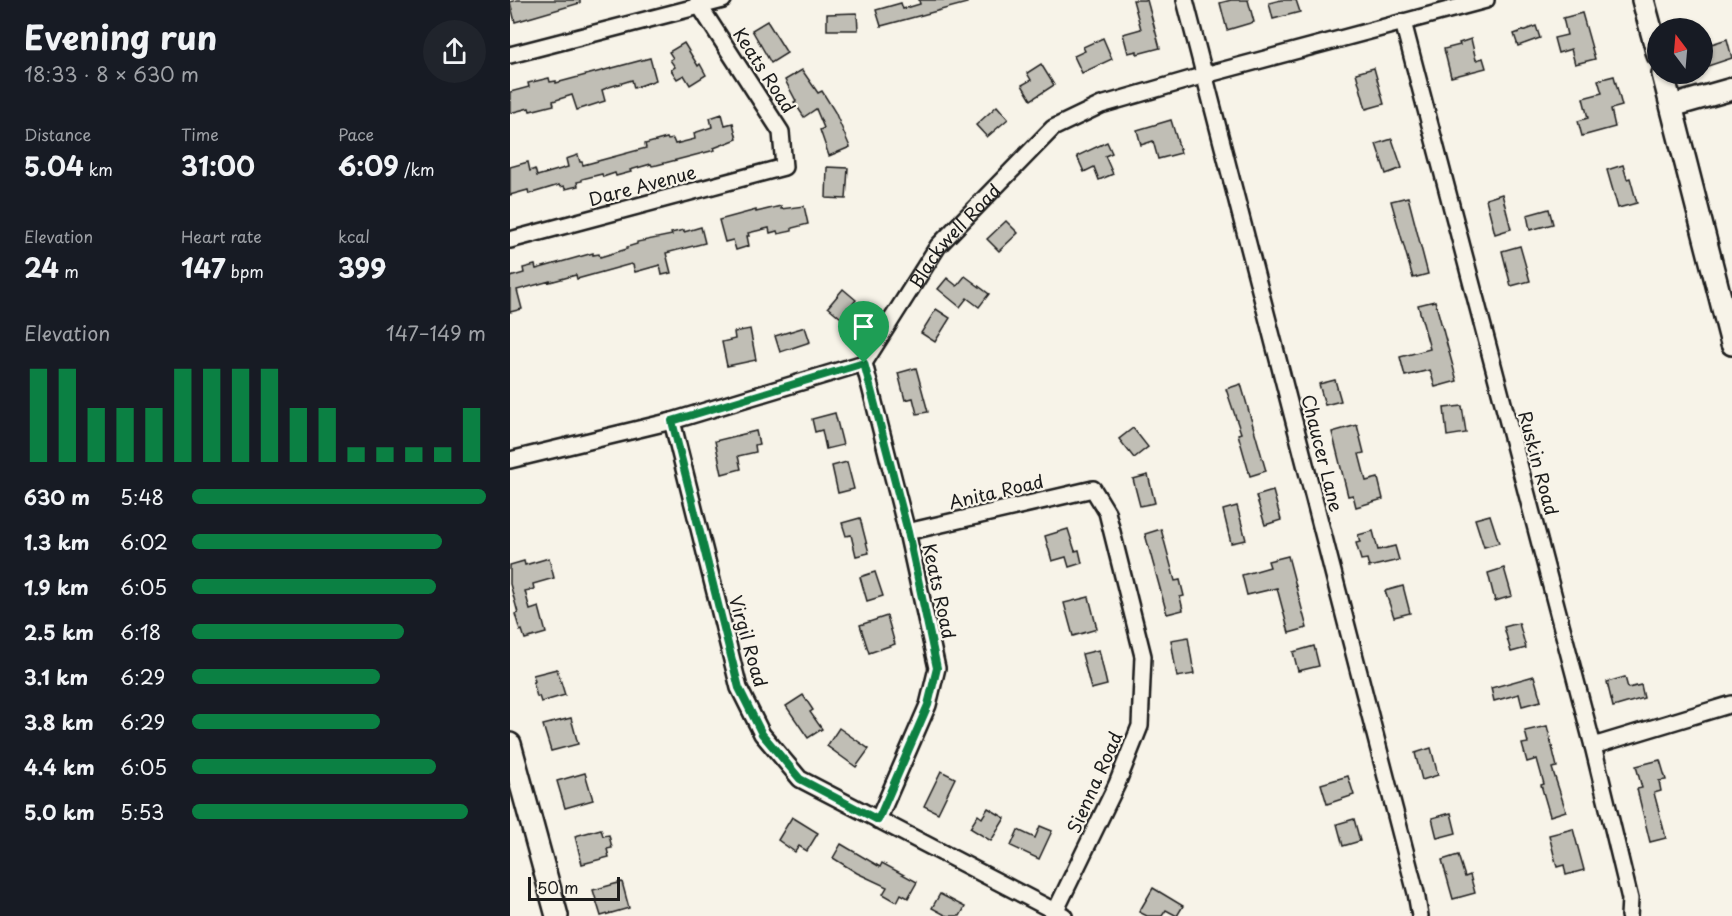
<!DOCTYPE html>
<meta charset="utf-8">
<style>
body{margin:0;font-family:"Playpen Sans",sans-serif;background:#20242c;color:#f1f3f6;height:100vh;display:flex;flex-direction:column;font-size:22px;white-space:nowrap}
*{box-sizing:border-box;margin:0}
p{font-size:20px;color:#9ea1a6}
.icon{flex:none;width:33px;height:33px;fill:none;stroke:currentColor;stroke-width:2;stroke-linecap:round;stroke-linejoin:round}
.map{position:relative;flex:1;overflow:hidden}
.panel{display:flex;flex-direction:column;background:#171b24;width:510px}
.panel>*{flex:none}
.needle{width:39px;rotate:344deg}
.controls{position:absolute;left:1137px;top:18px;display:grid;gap:12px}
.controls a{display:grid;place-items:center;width:66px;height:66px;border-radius:50%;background:#171b24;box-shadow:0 2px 4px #0004;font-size:30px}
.scale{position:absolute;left:18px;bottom:15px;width:92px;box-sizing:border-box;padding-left:6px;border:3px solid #1c1c1c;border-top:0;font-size:16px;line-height:21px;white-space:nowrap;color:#1c1c1c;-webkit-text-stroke:4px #f7f3e8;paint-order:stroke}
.pin{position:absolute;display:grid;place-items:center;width:51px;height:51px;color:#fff;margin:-62px -26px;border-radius:50% 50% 50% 0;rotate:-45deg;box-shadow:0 0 6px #0007}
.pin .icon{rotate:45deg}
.round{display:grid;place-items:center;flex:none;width:63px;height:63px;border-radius:32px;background:#20242c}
.overview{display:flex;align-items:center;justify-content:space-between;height:102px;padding:0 24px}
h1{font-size:33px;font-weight:700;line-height:45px}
.figures{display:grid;grid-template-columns:repeat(3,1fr);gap:9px;height:102px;padding:6px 24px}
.figures div{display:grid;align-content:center}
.figures b{font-size:26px;font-weight:700}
.figures small{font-size:16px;font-weight:400}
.figures p{font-size:16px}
.chart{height:168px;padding:12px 24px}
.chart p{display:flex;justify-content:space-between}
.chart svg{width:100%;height:108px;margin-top:6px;stroke:#0b8043;stroke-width:6}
ul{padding:0 24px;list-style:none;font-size:20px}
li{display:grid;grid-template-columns:96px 72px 1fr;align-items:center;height:45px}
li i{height:15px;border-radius:8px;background:#0b8043}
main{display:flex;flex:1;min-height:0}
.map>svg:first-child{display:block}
.building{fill:#c0beb5;stroke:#1c1c1c;stroke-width:1.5}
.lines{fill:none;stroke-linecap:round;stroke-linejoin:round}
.street-casing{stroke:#1c1c1c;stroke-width:20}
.secondary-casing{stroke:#1c1c1c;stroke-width:26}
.street{stroke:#f7f3e8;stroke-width:15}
.secondary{stroke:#f7f3e8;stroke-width:21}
.route-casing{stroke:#fff;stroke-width:12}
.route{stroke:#0b8043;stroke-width:8}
.labels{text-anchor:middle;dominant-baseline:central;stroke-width:4.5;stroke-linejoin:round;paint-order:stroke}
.street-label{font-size:18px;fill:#1c1c1c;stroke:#f7f3e8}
</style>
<main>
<section class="panel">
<div class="overview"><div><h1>Evening run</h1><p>18:33 · 8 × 630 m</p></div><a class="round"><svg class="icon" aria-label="share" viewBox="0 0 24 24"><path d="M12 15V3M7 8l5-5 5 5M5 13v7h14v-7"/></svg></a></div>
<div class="figures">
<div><p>Distance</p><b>5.04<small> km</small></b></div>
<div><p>Time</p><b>31:00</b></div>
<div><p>Pace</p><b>6:09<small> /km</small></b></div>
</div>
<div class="figures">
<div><p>Elevation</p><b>24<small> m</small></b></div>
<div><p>Heart rate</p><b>147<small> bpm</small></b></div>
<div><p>kcal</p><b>399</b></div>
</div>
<div class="chart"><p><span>Elevation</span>147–149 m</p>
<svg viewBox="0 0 160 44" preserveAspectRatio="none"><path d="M5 44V6M15 44V6M25 44V22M35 44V22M45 44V22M55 44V6M65 44V6M75 44V6M85 44V6M95 44V22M105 44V22M115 44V38M125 44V38M135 44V38M145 44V38M155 44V22"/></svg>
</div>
<ul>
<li><b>630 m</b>5:48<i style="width:100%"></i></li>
<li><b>1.3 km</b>6:02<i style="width:85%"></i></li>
<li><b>1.9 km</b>6:05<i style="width:83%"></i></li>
<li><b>2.5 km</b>6:18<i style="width:72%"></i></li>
<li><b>3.1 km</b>6:29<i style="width:64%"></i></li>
<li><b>3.8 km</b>6:29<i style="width:64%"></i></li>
<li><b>4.4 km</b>6:05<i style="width:83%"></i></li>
<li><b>5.0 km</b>5:53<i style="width:94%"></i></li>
</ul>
</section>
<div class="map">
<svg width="1222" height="916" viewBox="0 0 1222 916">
<rect width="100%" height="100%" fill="#f7f3e8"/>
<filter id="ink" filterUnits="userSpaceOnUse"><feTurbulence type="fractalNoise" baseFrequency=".0167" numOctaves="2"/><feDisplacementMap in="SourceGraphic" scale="12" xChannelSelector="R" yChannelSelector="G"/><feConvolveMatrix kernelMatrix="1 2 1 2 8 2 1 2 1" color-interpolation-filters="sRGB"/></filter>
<g filter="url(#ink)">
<!-- building -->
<g class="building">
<path d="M7,0H70V3L5,22L0,2Z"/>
<path d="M409,0H457V3L371,26L366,10L391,3L393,9L410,4Z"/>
<path d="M623,0H637L650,48L627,54V51L618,53L613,34L631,29Z"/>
<path d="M721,0H738L744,22L717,30L710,3Z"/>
<path d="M771,0H786L790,12L763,19L759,3Z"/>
<path d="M347,13L348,30H317V14Z"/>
<path d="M1072,13L1085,59L1065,64L1061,49L1048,53L1044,38L1057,35L1053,18Z"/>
<path d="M257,21L277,53L261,63L242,30Z"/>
<path d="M1026,26L1030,38L1008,46L1004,34Z"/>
<path d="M593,38L602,59L572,73L564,56L575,51L573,47Z"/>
<path d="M961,39L966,60L973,58L976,68L941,77L934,49L950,45L949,43Z"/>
<path d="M1217,39L1222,58L1192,68V47Z"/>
<path d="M174,43L188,66L190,64L196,75L180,85L174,75L167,79L161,70L165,67L160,60L163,58L159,52Z"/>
<path d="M140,58L146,80L124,88L122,80L99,87L92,90L95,101L67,110L62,95L43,101L44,105L20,111L19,108L0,113V92L19,87L18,83L39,78L40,82L46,81V83Z"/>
<path d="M531,64L544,85L521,100L512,85L521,80L517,73Z"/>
<path d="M864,68L874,104L856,109L846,73Z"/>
<path d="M292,70L308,93L312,91L325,112L340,147L319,156L310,130L314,128L306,109L294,117L284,102L286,101L275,80Z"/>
<path d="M1104,76L1112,106L1101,109L1105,127L1072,136L1068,121L1078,118L1073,98L1092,93L1088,80Z"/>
<path d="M487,106L498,119L477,137L466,125Z"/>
<path d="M212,114L215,125L223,123L227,139L204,148L205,150L147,165L142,166L141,164L120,170L121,172L106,176L105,173L93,177L92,174L72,179V181L67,182L68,186L55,189L54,186L50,187L49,185L19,194L18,190L0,195V167L18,162L20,171L25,169L27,176L58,167L56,159L68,155L70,162H72L73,165L136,148L135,144L157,138L158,140L163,139L165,144L185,139L184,133L202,127L200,118Z"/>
<path d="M661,120L671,153L648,159L643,141L631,145L627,130Z"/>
<path d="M882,139L892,168L876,174L866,144Z"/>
<path d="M597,142L602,153L595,156L603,174L589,180L584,167L574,172L567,156Z"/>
<path d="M1113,165L1117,179L1120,178L1127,203L1108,208L1097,170Z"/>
<path d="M317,167L338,168L336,199L316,198Z"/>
<path d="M992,194L1001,229L985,234L976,199Z"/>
<path d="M898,197L918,274L903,278L881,201Z"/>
<path d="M271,206V209L294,206L298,224L282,228V231L268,234L267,231L260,233L259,228L238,233L239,236H237L239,246L226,250L223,240L215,242L209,220L246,210V212Z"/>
<path d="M1039,209L1043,224L1020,230L1017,215Z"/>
<path d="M496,221L508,233L489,251L477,239Z"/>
<path d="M191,227L195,243L156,253L161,273L152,275L150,265L125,272L123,265L121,264L67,279L66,275L40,282V281L7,290L12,309L0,312V277L14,273L13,268L25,265L26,269L83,253V255L89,254L90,257L117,249V247L127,244V242L162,235L161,233L174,230V232Z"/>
<path d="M1010,246L1020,281L1001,286L992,251Z"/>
<path d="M455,276L479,294L469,307L457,298L450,307L428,289L437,278L447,286Z"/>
<path d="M333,289L346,300L331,318L318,307Z"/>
<path d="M925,301L947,381L925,387L920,370L895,376L890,357L920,349L908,305Z"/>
<path d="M426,309L440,318L425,342L411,333Z"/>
<path d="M295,327L300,342L270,352L265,336Z"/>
<path d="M240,329L246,360L217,366L212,342L225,339L224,332Z"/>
<path d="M406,368L418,412L407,414L403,398L395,400L388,373Z"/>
<path d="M825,380L831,401L815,405L809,384Z"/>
<path d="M731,384L756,471L740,476L728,434L731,433L716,389Z"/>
<path d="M952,406L956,433L937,436L934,408Z"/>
<path d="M325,413L333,445L316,449L312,430L305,432L302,419Z"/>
<path d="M847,425L854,453L849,454L856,481L868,478L873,499L846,507L843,495L838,496L822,432Z"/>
<path d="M623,428L638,447L624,458L609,439Z"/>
<path d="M246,431L249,444L245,445L246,452L228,456L231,469L212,474L205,441Z"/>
<path d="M337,462L344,489L328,493L322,466Z"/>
<path d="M638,475L645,503L630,506L623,479Z"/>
<path d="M763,491L771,520L755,525L746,496Z"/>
<path d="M727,506L736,540L721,543L713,510Z"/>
<path d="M980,515L989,543L974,547L965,519Z"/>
<path d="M350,518L359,553L346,556L341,535L336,536L332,523Z"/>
<path d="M558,529L565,551L569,550L572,563L559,567L556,557L542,561L535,536Z"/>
<path d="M651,529L665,581L670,580L674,596L670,597L673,610L657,614L635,534Z"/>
<path d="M863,531L868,550L885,546L889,560L859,567L857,559L851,560L846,543L850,542L848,535Z"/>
<path d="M778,556L797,628L779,633L767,588L737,595L732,575L760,567L758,561Z"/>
<path d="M39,558L44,578L23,584L24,589L15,591L20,610L29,607L36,633L15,639L12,630L10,631L5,614L8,613L0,584V565L14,561L15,565Z"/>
<path d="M994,568L1002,596L985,601L978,573Z"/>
<path d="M365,572L373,596L357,601L350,577Z"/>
<path d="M893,586L900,613L884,617L875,591Z"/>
<path d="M579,597L587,629L563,636L554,603Z"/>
<path d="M377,616L385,644L359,653L350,625Z"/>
<path d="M1009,623L1016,648L1001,652L994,627Z"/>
<path d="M678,637L684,674L667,677L661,640Z"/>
<path d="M804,646L809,666L788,671L783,652Z"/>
<path d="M589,650L597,685L581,689L572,654Z"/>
<path d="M47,669L55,695L31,702L29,696L27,697L23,682L25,681L23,675Z"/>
<path d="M1024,676L1031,701L1012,706L1009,694L984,701L981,688Z"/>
<path d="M1115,677L1118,688L1131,685L1134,698L1103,707L1097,682Z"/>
<path d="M293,695L303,710L300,712L312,729L298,738L276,706Z"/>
<path d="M61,718L68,744L41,751L33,725Z"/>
<path d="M1037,726L1047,767L1042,768L1056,811L1040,816L1031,785L1034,784L1027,759L1017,762L1012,744L1018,743L1015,731Z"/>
<path d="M329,728L359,749L346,767L317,746Z"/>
<path d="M921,748L928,775L912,780L905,753Z"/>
<path d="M1150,760L1156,780L1149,781L1151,791L1144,793L1156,838L1140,842L1127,789L1132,788L1126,766Z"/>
<path d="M431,771L445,778L428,813L414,806Z"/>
<path d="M75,773L83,800L55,808L47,781Z"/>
<path d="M838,776L844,795L817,804L811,784Z"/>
<path d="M478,808L495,818L481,841L460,828L468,815L472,818Z"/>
<path d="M941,813L946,833L927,838L922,818Z"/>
<path d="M282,817L308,833L297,851L289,846L285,852L268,840Z"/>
<path d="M844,819L850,841L833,846L827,824Z"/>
<path d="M530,826L542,831L529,859L501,846L508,830L525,838Z"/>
<path d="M91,829L93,836L99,835L102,848L97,849L99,857L72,864L65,836Z"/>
<path d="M1063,829L1074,870L1056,875L1054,865L1047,867L1039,835Z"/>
<path d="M331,844L370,867L372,863L407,882L398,898L391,894L387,902L373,894L377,887L347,873L323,858Z"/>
<path d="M948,855L955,877L960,875L965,893L943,899L932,860Z"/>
<path d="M112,882L119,908L91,916L83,890Z"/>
<path d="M643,888L673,906L667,916L656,910L652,916H637L629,912Z"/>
<path d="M430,894L455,907L450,916H437L422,908Z"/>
</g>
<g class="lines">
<defs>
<g id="street">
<path d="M675,0L906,893L910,916"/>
<path d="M893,22L1083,746L1120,899L1119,916"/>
<path d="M0,55L213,0"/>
<path d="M0,240L274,167L271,132L189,5L188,0"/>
<path d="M354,363L397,532L427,668L418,705L368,820"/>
<path d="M162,421L229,688L252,734L290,779L554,916"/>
<path id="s1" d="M0,460L162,421L354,363L428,246L543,128L591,105L695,75L976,0"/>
<path d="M397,532L583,489L597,512L633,656L630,726L607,784L545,912"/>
<path d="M1083,746L1222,704"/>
</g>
<g id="secondary">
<path d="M1133,0L1148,55"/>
<path d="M1153,74L1222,344"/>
<path d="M1162,106L1222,89"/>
<path d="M0,744L47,916"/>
</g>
</defs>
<!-- street casing -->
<use href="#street" class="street-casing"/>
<!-- secondary casing -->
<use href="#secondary" class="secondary-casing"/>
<!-- street -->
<use href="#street" class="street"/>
<!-- secondary -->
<use href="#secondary" class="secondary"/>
</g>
</g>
<g class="lines" filter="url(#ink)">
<defs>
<path id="route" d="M354,363L398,532L427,668L418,705L368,820L290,779L252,734L229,688L162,421Z"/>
</defs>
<!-- route casing -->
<use href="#route" class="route-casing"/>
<!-- route -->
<use href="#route" class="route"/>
</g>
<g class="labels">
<!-- street labels -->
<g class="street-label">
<text transform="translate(255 70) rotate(57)">Keats Road</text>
<text transform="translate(132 185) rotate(-15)">Dare Avenue</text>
<text stroke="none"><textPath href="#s1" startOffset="524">Blackwell Road</textPath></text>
<text transform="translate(813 453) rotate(76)">Chaucer Lane</text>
<text transform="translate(1029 463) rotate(75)">Ruskin Road</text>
<text transform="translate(486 491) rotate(-13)">Anita Road</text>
<text transform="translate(430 591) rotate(78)">Keats Road</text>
<text transform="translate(239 641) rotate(74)">Virgil Road</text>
<text transform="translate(584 782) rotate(-66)">Sienna Road</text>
</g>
</g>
</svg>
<div class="controls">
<a><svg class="needle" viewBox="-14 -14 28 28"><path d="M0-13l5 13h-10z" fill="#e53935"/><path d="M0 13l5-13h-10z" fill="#9ea1a6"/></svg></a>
</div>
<div class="scale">50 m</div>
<div class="pin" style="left:354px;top:363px;background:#1e9e55"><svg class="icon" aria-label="arrive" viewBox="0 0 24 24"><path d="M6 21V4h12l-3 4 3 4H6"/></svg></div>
</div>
</main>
